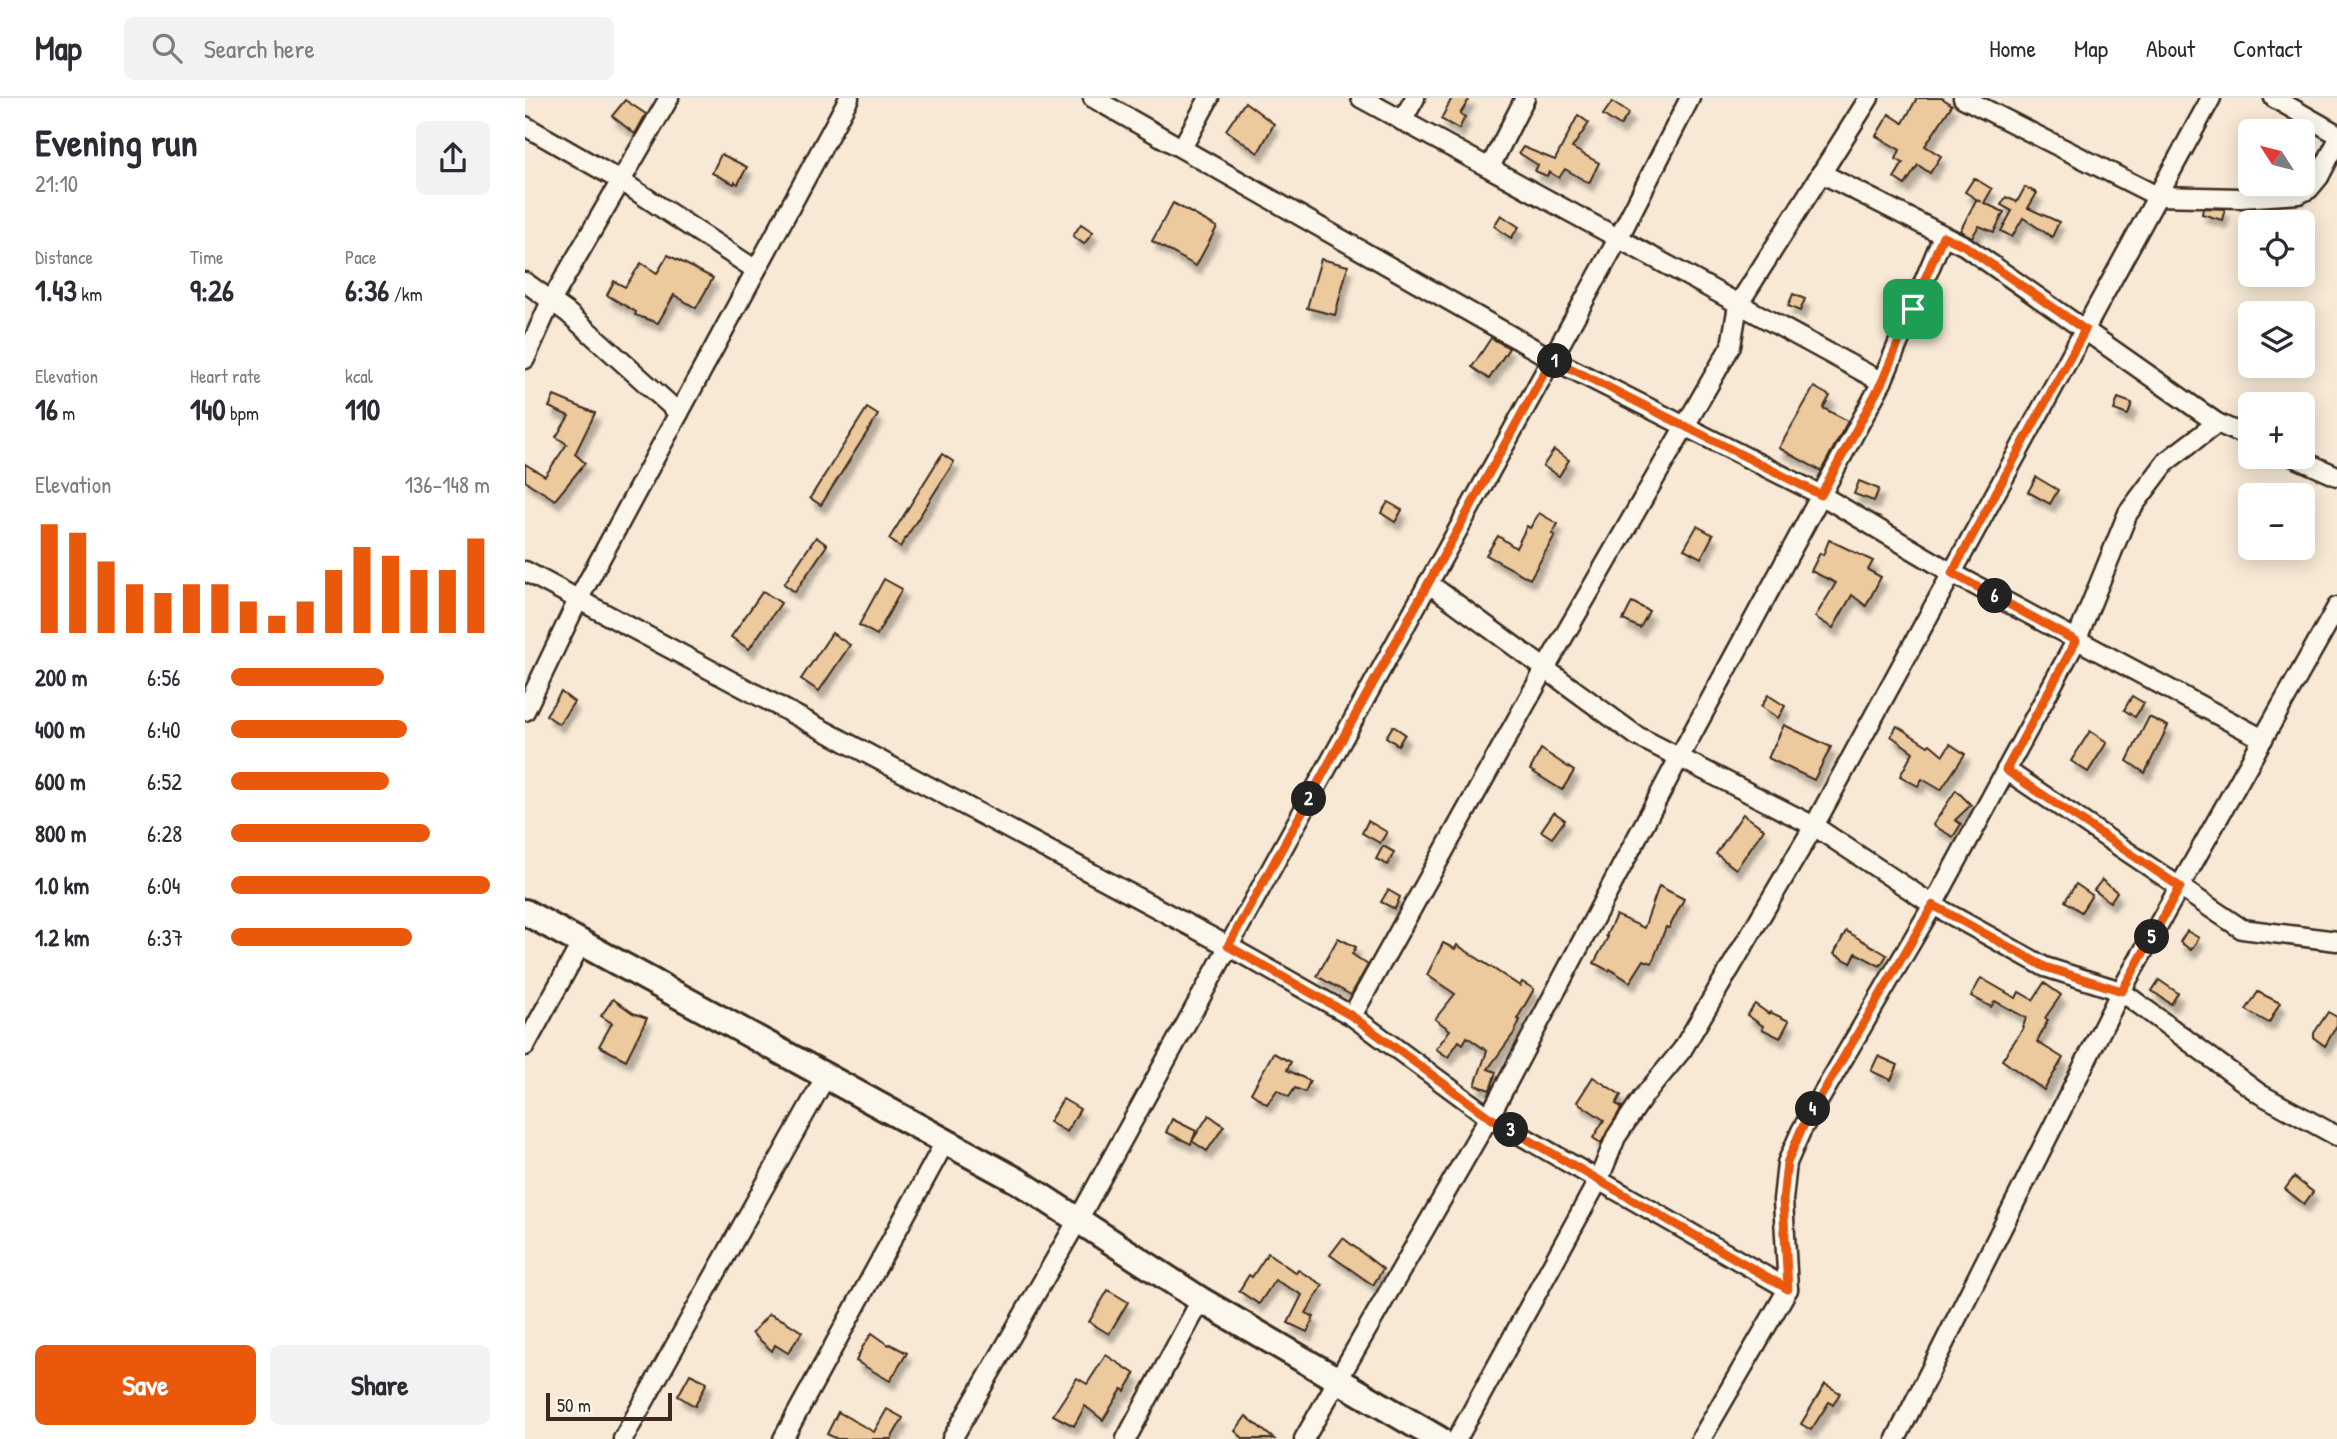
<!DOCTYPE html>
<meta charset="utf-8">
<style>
body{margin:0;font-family:"Patrick Hand",sans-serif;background:#f2f2f3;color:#2b2b33;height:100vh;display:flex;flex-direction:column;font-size:26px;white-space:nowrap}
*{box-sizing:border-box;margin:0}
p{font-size:23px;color:#7c7c81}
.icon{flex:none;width:38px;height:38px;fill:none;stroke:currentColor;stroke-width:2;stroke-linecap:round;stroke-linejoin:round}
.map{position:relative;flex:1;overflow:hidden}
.side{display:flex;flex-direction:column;background:#fff;width:525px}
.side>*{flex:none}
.needle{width:46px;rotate:306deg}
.buttons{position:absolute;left:1713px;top:21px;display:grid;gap:14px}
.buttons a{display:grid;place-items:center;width:77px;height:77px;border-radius:10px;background:#fff;box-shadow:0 4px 18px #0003;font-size:35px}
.scale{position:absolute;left:21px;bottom:18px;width:126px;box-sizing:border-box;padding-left:7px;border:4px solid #3b2a1e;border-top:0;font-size:19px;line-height:24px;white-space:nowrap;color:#3b2a1e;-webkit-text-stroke:5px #fbf7ec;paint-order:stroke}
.pin{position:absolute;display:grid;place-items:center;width:60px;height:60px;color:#fff;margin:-30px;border-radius:14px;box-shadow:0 4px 10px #0006}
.km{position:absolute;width:35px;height:35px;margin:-18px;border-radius:50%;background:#222;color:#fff;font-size:19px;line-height:35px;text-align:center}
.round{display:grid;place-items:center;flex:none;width:74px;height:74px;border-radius:10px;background:#f2f2f3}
.head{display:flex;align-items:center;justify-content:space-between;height:119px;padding:0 35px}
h1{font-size:38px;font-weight:700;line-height:52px}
.stats{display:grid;grid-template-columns:repeat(3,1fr);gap:10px;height:119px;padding:7px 35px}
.stats div{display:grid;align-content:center}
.stats b{font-size:30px;font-weight:700}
.stats small{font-size:19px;font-weight:400}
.stats p{font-size:19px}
.chart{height:196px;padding:14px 35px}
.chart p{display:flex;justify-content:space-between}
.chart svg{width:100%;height:126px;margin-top:7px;stroke:#ea580c;stroke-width:6}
.primary-button{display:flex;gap:14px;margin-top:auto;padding:14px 35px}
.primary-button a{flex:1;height:80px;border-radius:10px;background:#ea580c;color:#fff;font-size:28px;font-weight:700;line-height:80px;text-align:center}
.primary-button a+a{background:#f2f2f3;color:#2b2b33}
ul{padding:0 35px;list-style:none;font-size:23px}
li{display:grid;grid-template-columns:112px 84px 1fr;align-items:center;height:52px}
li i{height:18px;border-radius:9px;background:#ea580c}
header{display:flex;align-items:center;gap:42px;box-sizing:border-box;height:98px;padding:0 35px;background:#fff;border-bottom:2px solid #e1e1e2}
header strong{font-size:33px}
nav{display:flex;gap:38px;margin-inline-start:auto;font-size:24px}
.search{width:490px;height:63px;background:#f2f2f3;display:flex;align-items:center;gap:18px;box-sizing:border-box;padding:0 24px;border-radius:10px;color:#7c7c81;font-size:26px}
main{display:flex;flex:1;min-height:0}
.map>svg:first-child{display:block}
.building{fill:#edc99e;stroke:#3b2a1e;stroke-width:2;filter:url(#shadow)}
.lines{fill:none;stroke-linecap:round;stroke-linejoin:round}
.street-casing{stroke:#3b2a1e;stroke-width:23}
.secondary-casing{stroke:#3b2a1e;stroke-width:30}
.street{stroke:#fbf7ec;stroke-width:18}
.secondary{stroke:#fbf7ec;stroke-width:24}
.route-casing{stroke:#fff;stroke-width:14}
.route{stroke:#ea580c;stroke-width:9}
</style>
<header>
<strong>Map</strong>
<div class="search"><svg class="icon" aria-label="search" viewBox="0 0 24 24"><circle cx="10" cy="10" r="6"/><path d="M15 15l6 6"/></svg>Search here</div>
<nav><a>Home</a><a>Map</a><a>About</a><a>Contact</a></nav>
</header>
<main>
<section class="side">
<div class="head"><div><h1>Evening run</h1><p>21:10</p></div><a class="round"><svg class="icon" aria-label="share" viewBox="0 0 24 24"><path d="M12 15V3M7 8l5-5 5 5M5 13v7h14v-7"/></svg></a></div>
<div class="stats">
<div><p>Distance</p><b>1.43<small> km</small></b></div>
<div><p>Time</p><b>9:26</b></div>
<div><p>Pace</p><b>6:36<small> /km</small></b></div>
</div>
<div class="stats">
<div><p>Elevation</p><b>16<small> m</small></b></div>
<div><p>Heart rate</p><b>140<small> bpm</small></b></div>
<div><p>kcal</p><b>110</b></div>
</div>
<div class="chart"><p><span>Elevation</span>136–148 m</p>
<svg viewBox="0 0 160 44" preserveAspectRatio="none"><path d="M5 44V6M15 44V9M25 44V19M35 44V27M45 44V30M55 44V27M65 44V27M75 44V33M85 44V38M95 44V33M105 44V22M115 44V14M125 44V17M135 44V22M145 44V22M155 44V11"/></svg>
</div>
<ul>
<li><b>200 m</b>6:56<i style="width:59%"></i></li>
<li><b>400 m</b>6:40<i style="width:68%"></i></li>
<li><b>600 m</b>6:52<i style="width:61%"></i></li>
<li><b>800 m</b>6:28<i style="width:77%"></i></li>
<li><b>1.0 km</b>6:04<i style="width:100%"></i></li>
<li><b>1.2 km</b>6:37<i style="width:70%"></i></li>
</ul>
<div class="primary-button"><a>Save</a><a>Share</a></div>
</section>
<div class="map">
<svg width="1812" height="1341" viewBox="0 0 1812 1341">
<defs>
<filter id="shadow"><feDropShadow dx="4.5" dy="8" stdDeviation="2" flood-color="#0004"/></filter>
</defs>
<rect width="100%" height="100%" fill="#f7e9d5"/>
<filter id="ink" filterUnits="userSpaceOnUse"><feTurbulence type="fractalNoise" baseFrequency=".0143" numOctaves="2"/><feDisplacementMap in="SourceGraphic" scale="14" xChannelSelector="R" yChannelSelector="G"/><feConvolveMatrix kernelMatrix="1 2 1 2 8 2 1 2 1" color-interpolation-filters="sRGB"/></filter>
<g filter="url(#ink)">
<!-- building -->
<g class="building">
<path d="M927,0H945L935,16L940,19L934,31L916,21Z"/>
<path d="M1392,0H1417L1427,7L1400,48L1416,58L1405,75L1393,67L1380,87L1369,80L1378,65L1371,61L1375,52L1351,38L1364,16L1378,25Z"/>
<path d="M100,2L121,16L110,36L87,18Z"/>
<path d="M720,4L749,26L733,55L701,32Z"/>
<path d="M1087,4L1104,15L1095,28L1078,17Z"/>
<path d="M1053,17L1064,25L1047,50L1074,65L1064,85L1040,71L1034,80L1024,74L1022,78L1010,73L1013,67L994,55L998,49L1030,62Z"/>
<path d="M196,56L222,69L213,86L210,84L209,86L187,75Z"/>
<path d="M1449,80L1467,91L1459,105L1479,114L1469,134L1454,128L1447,139L1435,133L1451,102L1456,104L1440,94Z"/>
<path d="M1500,89L1512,95L1503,110L1534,124L1527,139L1498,120L1487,139L1476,133L1487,113L1476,107L1481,99L1492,104Z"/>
<path d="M648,105L692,129L671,168L627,143Z"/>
<path d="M1678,110L1700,111L1697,122L1677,116Z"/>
<path d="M976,117L994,129L986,140L969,128Z"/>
<path d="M556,126L568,134L559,146L548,138Z"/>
<path d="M143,157L188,180L171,210L149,197L133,225L110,217L111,214L82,197L89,183L100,189L116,165L132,175Z"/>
<path d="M796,161L823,168L810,217L782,210Z"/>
<path d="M1268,196L1280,201L1275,213L1263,208Z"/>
<path d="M966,240L984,250L964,281L947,269Z"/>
<path d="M1289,289L1305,298L1298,310L1323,323L1296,373L1254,350Z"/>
<path d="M29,298L70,315L50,356L60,365L30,402L0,383V366L20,378L42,346L31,339L44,318L24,309Z"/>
<path d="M1593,300L1607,305L1603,317L1589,312Z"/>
<path d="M342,310L353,317L296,407L285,400Z"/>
<path d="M1029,352L1044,362L1034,378L1018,368Z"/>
<path d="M417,356L429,364L375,449L364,441Z"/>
<path d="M1511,379L1533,392L1525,406L1503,394Z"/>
<path d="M1334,383L1354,391L1349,403L1329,396Z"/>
<path d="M863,404L877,412L870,424L856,415Z"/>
<path d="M1014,415L1033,426L1027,436L1030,437L1005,481L961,457L973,438L991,450L1002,428L1005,430Z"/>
<path d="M1172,428L1188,437L1176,460L1159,451Z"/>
<path d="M291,439L302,447L270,494L259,486Z"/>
<path d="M1304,442L1348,463L1343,472L1356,479L1341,508L1327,497L1308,530L1290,519L1311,485L1286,473L1295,455L1298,457Z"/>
<path d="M359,481L377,491L352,537L334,527Z"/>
<path d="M238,493L256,505L224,551L206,539Z"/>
<path d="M1107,504L1124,513L1115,530L1098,522Z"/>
<path d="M307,535L325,547L294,593L276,581Z"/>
<path d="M36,594L49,604L34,626L21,617Z"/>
<path d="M1243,597L1260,608L1253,620L1236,609Z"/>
<path d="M1607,598L1619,605L1610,619L1599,612Z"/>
<path d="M1624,619L1643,628L1620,675L1602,663Z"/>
<path d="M1259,627L1306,649L1289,682L1243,660Z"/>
<path d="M868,628L880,636L873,647L861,639Z"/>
<path d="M1372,628L1403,648L1405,646L1418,657L1425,646L1440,656L1416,692L1397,681L1393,688L1375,678L1388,654L1366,638Z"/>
<path d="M1565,633L1582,644L1563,674L1546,663Z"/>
<path d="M1016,651L1049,673L1037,692L1005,672Z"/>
<path d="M1431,692L1446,707L1430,722L1436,726L1428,739L1408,727Z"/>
<path d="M1029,714L1040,722L1027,740L1016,733Z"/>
<path d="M1218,716L1239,731L1211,771L1191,756Z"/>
<path d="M843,723L862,734L855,745L837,735Z"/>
<path d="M858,748L869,754L863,767L851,761Z"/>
<path d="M1577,782L1592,794L1585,804L1569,792Z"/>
<path d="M1551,786L1567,797L1556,814L1540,803Z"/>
<path d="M1134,788L1159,801L1144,830L1141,829L1127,865L1119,862L1105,884L1085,871L1084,873L1069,865L1083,839L1081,838L1091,817L1119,830Z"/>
<path d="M863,792L875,799L870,811L856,804Z"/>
<path d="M1321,833L1362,857L1355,868L1331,855L1326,865L1309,856Z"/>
<path d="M1662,833L1674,840L1666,852L1655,844Z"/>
<path d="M813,840L831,849L827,856L843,867L826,897L792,878Z"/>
<path d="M918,845L930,851L932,847L995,888L997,884L1009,891L992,921L995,922L989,935L963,971L971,974L965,992L950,987L962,953L942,939L938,946L934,943L923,959L911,951L925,932L910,921L930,896L902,877Z"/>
<path d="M1456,880L1491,900L1494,894L1508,902L1519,885L1536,897L1520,920L1523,922L1512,944L1538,960L1519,992L1477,962L1497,932L1501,920L1470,903L1466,909L1446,898Z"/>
<path d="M1634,882L1653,895L1646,906L1627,893Z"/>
<path d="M1733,894L1755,905L1744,925L1721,912Z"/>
<path d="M88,901L108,915L122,920L101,962L74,948L87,925L76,918Z"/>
<path d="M1230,906L1244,916L1245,914L1264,923L1255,940L1237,931L1238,928L1222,917Z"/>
<path d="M1803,914L1812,919V927L1800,948L1789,940V935Z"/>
<path d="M748,955L766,964L762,972L785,983L780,994L770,990L764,999L752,992L742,1006L726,995Z"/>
<path d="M1353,958L1373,967L1366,982L1346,973Z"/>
<path d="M1068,979L1096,997L1091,1006L1097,1009L1076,1045L1068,1040L1079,1022L1052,1004Z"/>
<path d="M538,1001L555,1011L542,1034L524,1024Z"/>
<path d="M684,1017L699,1028L682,1053L667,1043Z"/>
<path d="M647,1021L671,1033L666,1046L641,1034Z"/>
<path d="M1769,1079L1788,1094L1779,1106L1760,1091Z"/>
<path d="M818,1140L858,1171L848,1187L805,1157Z"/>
<path d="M743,1155L771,1175L773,1172L798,1187L781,1215L789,1219L782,1234L763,1225L777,1197L750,1182L734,1206L714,1193L724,1177L727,1179Z"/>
<path d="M583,1192L603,1204L584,1236L564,1224Z"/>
<path d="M244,1216L260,1223L277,1234L263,1255L250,1247L247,1253L227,1235Z"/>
<path d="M347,1235L364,1247L365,1246L382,1255L365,1283L331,1263L337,1250Z"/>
<path d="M581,1257L610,1276L600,1293L597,1291L578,1322L560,1308L549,1328L528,1317L552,1280L562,1286Z"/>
<path d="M165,1276L182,1284L170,1308L153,1298Z"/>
<path d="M1300,1286L1315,1295L1308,1307L1304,1304L1286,1332L1276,1326Z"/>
<path d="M362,1311L378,1320L366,1341H312L302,1336L313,1314L349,1334Z"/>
<path d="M721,1318L749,1341H719L710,1333Z"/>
</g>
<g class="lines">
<defs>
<g id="street">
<path d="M568,0L1027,261L1296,397L1427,475L1738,641"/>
<path d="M836,0L1357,284"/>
<path d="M1438,0L1632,98L1716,100L1774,96L1784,91L1794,79L1812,44"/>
<path d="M1749,0L1812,36"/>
<path d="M877,23L890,0"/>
<path d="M0,28L96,83L231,172"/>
<path d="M657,50L684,0"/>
<path d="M965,69L1000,0"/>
<path d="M1296,75L1440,148L1692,325L1726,340"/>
<path d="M0,184L43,215L154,315"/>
<path d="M0,261L26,203L144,0"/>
<path d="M1769,359L1812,378"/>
<path d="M0,473L703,848L827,918L964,1019L1263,1191"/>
<path d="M903,485L1112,638L1289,728L1408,807L1520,869L1596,893L1735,996L1812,1038"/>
<path d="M0,613L53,502L324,0"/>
<path d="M1481,672L1717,831L1812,843"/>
<path d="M827,918L1020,571L1206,248L1213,207L1344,0"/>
<path d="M0,948L57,844"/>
<path d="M98,1341L301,978"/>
<path d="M258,1341L420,1044"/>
<path d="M427,1341L553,1122L1093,141L1165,0"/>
<path d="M601,1341L676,1202"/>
<path d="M779,1341L964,1019L1154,660L1357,284L1418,138"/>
<path d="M932,1341L1074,1081L1091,1039L1118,999L1157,952L1289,728L1686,0"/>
<path d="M1176,1341L1263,1191L1258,1102L1262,1065L1276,1033L1408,807L1551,543L1603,415L1642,363L1692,325"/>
<path d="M1371,1341L1596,893L1812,509"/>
</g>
<path id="secondary" d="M0,814L493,1083L676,1202L914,1341"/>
</defs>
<!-- street casing -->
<use href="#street" class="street-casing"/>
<!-- secondary casing -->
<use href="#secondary" class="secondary-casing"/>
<!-- street -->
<use href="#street" class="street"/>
<!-- secondary -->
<use href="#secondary" class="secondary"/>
</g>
</g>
<g class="lines" filter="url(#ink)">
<defs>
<path id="route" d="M1418,138L1440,148L1560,232L1427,475L1551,543L1481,672L1655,789L1597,893L1520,869L1408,807L1276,1032L1262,1065L1258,1102L1263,1191L964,1019L827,918L703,848L1027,261L1296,397L1357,284Z"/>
</defs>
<!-- route casing -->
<use href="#route" class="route-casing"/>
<!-- route -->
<use href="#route" class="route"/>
</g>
</svg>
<div class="buttons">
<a><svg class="needle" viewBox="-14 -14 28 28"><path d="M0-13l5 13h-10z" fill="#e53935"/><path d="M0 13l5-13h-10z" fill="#7c7c81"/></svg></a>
<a><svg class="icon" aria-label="locate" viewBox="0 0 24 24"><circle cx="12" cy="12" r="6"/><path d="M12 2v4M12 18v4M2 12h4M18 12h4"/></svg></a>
<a><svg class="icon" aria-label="layers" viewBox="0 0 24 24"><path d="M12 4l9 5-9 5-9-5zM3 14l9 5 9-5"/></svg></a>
<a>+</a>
<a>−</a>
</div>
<div class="scale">50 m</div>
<div class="pin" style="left:1388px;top:211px;background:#1e9e55"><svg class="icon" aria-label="arrive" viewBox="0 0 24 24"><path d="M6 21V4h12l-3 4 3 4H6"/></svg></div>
<b class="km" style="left:1030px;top:263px">1</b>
<b class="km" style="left:784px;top:701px">2</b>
<b class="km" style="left:986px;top:1032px">3</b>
<b class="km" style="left:1288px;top:1011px">4</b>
<b class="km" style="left:1627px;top:839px">5</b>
<b class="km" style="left:1470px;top:498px">6</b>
</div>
</main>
